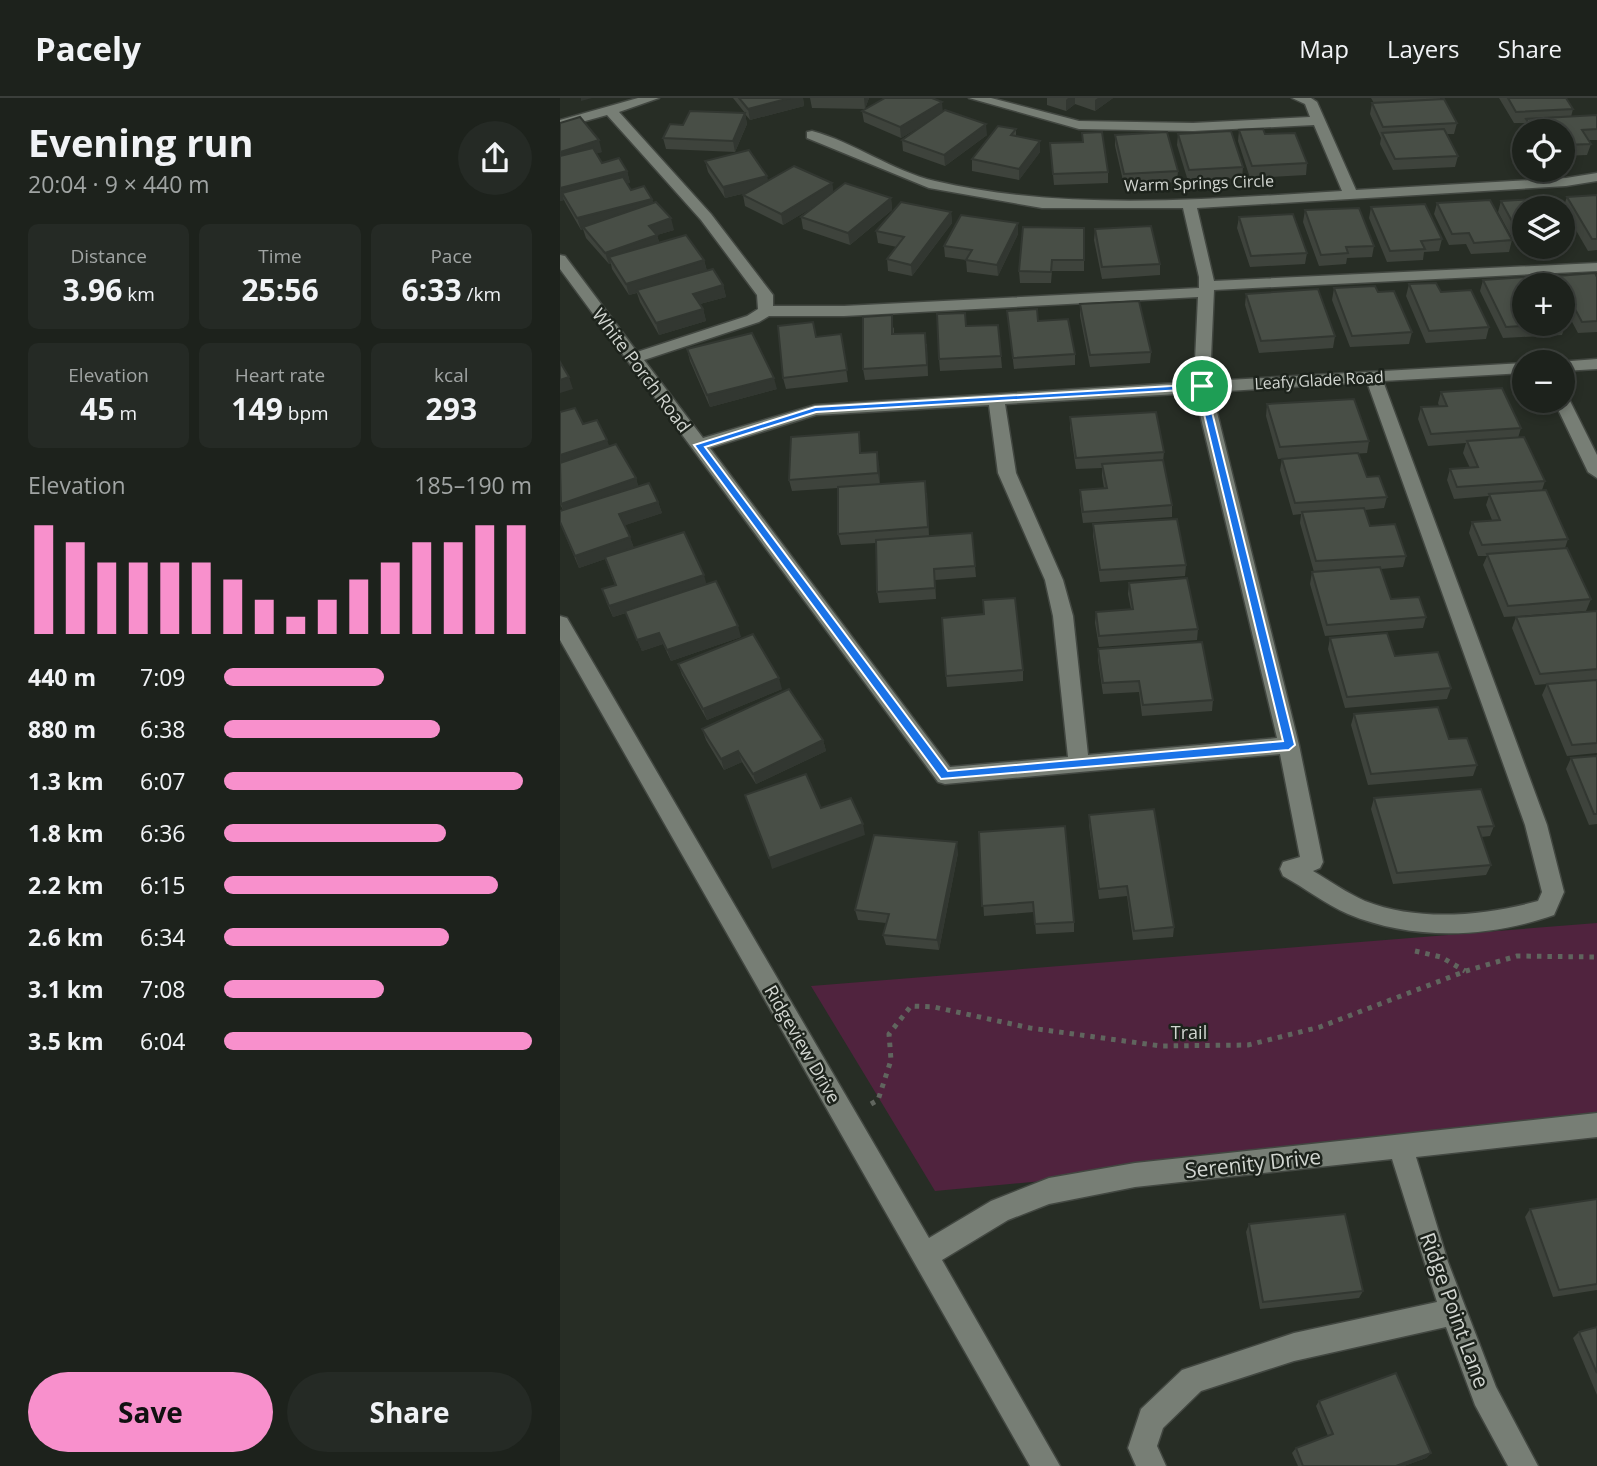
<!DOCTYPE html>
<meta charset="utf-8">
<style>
body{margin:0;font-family:"Open Sans",sans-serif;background:#252a25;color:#f1f3f6;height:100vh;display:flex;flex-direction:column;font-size:26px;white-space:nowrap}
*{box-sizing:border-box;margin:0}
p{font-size:23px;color:#a0a4a3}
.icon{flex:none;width:38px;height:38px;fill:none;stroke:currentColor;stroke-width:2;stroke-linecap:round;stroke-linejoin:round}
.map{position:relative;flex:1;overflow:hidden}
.details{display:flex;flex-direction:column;background:#1d221c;width:560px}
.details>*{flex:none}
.controls{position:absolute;left:952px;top:21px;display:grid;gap:14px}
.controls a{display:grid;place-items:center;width:63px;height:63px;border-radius:50%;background:#1d221c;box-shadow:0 4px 10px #0003,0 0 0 2px #3b3f3b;font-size:35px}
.pin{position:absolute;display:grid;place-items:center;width:60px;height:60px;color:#fff;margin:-30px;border:4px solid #fff;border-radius:50%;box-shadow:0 2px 7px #0007}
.round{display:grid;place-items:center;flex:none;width:74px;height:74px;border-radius:37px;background:#252a25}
.head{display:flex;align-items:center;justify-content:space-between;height:119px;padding:0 28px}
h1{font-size:38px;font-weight:700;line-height:52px}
.metrics{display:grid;grid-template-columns:repeat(3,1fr);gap:10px;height:119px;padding:7px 28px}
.metrics div{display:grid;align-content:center;border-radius:10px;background:#252a25;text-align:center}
.metrics b{font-size:30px;font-weight:700}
.metrics small{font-size:19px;font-weight:400}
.metrics p{font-size:19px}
.chart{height:196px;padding:14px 28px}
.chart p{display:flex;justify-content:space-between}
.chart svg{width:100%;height:126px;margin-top:7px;stroke:#f890cc;stroke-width:6}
.action{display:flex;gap:14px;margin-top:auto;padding:14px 28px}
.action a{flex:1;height:80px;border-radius:42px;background:#f890cc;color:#111;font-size:28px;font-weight:700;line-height:80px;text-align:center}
.action a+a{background:#252a25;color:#f1f3f6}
ul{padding:0 28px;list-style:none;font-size:23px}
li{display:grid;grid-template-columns:112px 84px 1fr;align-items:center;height:52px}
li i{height:18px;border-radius:9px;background:#f890cc}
header{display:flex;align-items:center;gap:42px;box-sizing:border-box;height:98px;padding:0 35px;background:#1d221c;border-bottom:2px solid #3b3f3b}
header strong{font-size:33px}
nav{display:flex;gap:38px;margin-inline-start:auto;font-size:24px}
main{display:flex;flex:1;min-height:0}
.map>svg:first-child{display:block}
.green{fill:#50233e}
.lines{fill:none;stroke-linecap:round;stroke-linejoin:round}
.minor-casing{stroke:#424741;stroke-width:3}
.path{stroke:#60655e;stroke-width:5;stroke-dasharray:4.5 6;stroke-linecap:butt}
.minor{fill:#777e75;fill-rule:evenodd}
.wall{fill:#3e433c}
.shaded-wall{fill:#323731}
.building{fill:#484e46;stroke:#323731;stroke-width:2}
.route{fill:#1a73e8;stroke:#fff;stroke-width:2;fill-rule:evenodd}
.labels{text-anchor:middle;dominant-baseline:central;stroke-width:5;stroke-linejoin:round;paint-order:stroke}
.far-street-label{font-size:16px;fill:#d2d6d1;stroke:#1d231c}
.street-label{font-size:18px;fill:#d2d6d1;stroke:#1d231c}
.near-street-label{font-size:21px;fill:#d2d6d1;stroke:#1d231c}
</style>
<header>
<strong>Pacely</strong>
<nav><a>Map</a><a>Layers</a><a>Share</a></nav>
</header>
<main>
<section class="details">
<div class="head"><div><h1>Evening run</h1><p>20:04 · 9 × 440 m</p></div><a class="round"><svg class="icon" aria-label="share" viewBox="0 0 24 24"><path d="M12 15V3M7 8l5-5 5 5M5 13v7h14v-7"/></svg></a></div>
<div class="metrics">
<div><p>Distance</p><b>3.96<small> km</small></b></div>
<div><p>Time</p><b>25:56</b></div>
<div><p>Pace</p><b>6:33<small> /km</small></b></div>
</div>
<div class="metrics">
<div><p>Elevation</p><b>45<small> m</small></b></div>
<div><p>Heart rate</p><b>149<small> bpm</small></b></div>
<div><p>kcal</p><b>293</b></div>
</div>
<div class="chart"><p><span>Elevation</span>185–190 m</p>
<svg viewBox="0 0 160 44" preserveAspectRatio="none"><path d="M5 44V6M15 44V12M25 44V19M35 44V19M45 44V19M55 44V19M65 44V25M75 44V32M85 44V38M95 44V32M105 44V25M115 44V19M125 44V12M135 44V12M145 44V6M155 44V6"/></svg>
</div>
<ul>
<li><b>440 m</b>7:09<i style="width:52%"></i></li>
<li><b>880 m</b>6:38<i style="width:70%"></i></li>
<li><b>1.3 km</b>6:07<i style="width:97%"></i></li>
<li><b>1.8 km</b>6:36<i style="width:72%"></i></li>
<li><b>2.2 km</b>6:15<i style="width:89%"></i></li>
<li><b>2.6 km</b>6:34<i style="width:73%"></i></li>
<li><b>3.1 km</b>7:08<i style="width:52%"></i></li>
<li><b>3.5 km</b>6:04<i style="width:100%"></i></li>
</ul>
<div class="action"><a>Save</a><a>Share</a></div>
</section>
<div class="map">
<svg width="1037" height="1368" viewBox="0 0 1037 1368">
<rect width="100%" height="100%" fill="#272d25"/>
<!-- green -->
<path class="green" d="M1037,825V1031L375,1093L251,888Z"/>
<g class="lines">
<defs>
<g id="minor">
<path d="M78,0H99L59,14L151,116L213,197V208H284L639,190V179L623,110H482L369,90L247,40V34L252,33C294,44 332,73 375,83C508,114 647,101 782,93L754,27L633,33L519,31L409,0H431L519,23L633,25L750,19L745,6L732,0H751L757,4L796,92L1006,80L1037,75V83L1006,88L637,110L654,183L1037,165V173L654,192L650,283L964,265V275L823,283L987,727L1004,794L994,817C928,840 853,843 788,816C765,806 745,790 723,778L720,771L723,764L740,759L720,656L385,686L378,684L0,171V157L5,158L77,254L187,218L198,211L197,197L141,122L47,17L0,30V22ZM638,199L634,284L255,307L143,340L84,262L199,224L209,218H284ZM807,284L965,727L982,794L978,803C924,818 858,824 805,803C787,795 770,783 753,773L760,770L763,764L739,647L652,294ZM635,295L717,640L528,657L513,518L503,482L456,375L445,306ZM429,307L438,375L485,482L493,518L508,659L390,669L150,350L256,317Z"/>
<path d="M1037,261V271L1003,273V264H998Z"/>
<path d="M1003,298L1010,303L1037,357V380L1028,374L994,303H1003Z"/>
<path d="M0,518L7,520L369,1140L431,1103L489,1080L575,1065L1037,1015V1039L856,1059L888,1164L936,1289L978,1368H948L915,1307L886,1229L734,1263L641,1293L603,1330L597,1348L606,1368H576L568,1350L581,1311L622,1272L734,1235L877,1204L832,1061L575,1089L489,1106L448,1122L382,1162L500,1368H470L0,542Z"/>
</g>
</defs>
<!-- minor casing -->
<use href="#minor" class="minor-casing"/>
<!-- path -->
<g class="path">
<path d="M855,853L881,859L905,873"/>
<path d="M311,1006L318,1002L331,962L329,936L351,908L374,909L470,930L601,948L688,947L760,929L906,873L957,858L1037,859"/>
</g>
<!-- minor -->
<use href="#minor" class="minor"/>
</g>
<!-- wall -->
<g class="wall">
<path d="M173,0H243L244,8L190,22L185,16L187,26L175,54L106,51L103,40L185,15Z"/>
<path d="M250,0H309L305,11L382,4V13L427,37L385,68L343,53L342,42L366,25L341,40L304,24L302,13L305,11L252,10Z"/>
<path d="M487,0H553L535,13L515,6L506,13L487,7Z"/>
<path d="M811,0H880V1L897,25L894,36H886L898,58L895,69L833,72L820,46L821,40L810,16L812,5H814Z"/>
<path d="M939,0H990L1013,11L1011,19L1037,17V42H1029L1031,46L1027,57L1003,58V33L964,34L963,32L965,25H954Z"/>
<path d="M0,25L42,54L36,55L42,65L67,73L70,85H67L71,92L92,101L93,105L114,132L97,137L99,144L144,162L147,173L163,187L166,199L140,206L143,211L146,223L99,237L80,204L77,195L69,197L52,171L51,166H49L26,140L23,131L21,132L6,106L4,102L0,103Z"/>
<path d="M456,31V38L480,54L459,82L412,73V61Z"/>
<path d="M679,32L705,36L747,65L746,77L690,80L678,43Z"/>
<path d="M522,35L548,74V85L494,87L490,45L522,44Z"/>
<path d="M618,36L683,69L682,80L628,83L617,47Z"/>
<path d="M555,37L618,73L617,84L564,87L555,48Z"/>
<path d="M145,63L208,82L272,85L273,94L331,100L332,112L290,147L243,131L241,119L260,105L223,127L185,108L183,97L186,95L165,100L148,74Z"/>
<path d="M1037,97V152L1028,153L1003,110L1007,99Z"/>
<path d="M941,103L964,110V149H985L958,151L938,114Z"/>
<path d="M877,105L952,142L949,154L911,156L906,146L889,147L874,116Z"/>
<path d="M811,109L882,141L879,153L864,154L863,162L827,164L809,120Z"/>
<path d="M745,112L814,148L812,159L787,160L786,166L759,168L743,124Z"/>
<path d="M1003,112L1010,125L1006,136H1003Z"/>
<path d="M391,114L392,125L352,178L328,173L327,161L337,149L318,145L316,133Z"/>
<path d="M679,119L747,155L745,166L690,169L677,130Z"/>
<path d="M524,130V173H492L491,185H460L459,173Z"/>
<path d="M535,131L600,166V177L542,181L534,142Z"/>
<path d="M458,136L438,178L407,174L406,162L385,159L384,148Z"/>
<path d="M997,178L1037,179V234L1018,235L1003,207V187H994Z"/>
<path d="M923,182L1006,225L1002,237L943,240L920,193Z"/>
<path d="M849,186L929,229L926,241L866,245L846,198Z"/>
<path d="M774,190L818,194L852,234L849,246L790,249L772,202Z"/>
<path d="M686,196L775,238L773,250L699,255L685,207Z"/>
<path d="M520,206L591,254L590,265L530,269L520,218Z"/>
<path d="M447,213L478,223L515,256V267L454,271Z"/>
<path d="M438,227L442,270L380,273L379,261L406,228Z"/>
<path d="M334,229V236L367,246L368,278L305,282L303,271Z"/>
<path d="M281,236L288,284L226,291L223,280L256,239Z"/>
<path d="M127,251L217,291L150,309L130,263Z"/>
<path d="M881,294L961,330L958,340L985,383L982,392L1008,441L1005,450L1031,501L1026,513L944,519L923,467L927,458H918L909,435L912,424L932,422L926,407L929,398L894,401L887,382L890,371L910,370L903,355L906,345L868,348L858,321L861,309L879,308L878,305Z"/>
<path d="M707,306L809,343L807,355L718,361L706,318Z"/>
<path d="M0,314L23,326L50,348L76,380L78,388L98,404L102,415L65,427L74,450L146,486L181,539L111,563L103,546L82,553L66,515L53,519L46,503L55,487L45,461L19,470L0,425L3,412L0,406Z"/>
<path d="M510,319L604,354L603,364L612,407V419L523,425L520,404V392L544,390L542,378V370L516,371L510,330Z"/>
<path d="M299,334L301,355L319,366L320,387L367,395L369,438L412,435L416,479L375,482L376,501L319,505L317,494L316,445L281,447L278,436V390L232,393L229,382Z"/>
<path d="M722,361L807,379L827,399L824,410L805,412L810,428L846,458L843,469L821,471L831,501L866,519L863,530L765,538L750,486L752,474H754L740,425L741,416L733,417L720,372Z"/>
<path d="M533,426L626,467L625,478L540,484L533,438Z"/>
<path d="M569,485L638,531L637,542L539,549L535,525L536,514L571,511L568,496Z"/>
<path d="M1037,513V582L975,587L952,530L956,519Z"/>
<path d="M770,540L891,590L887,601L785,610L768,551Z"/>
<path d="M538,551L653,602L652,613L582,618L579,594L543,596L538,562Z"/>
<path d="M118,566L222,591L147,622L122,577Z"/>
<path d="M463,572V583L387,589L386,578Z"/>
<path d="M1037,582V655L1007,658L982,597L987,586Z"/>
<path d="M794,616L889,641L917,667L913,678L808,687L791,627Z"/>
<path d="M142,631L263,642L266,653L196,686L182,664L164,672L146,642Z"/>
<path d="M1037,658V726L1029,727L1006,671L1011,660Z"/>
<path d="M814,700L934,728L930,738L921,739L931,767L926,777L833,786L811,711Z"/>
<path d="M529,717L614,829L613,839L573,842L567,798L539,801L529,727Z"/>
<path d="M419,734L514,824V834L476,836L474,814L424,818Z"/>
<path d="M398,755L379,852L326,847L323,837L326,825L298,822L295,812Z"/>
<path d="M1037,1101V1192L993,1199L965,1119L970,1111Z"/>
<path d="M689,1126L803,1193L799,1200L700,1211L686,1134Z"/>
<path d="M1037,1229V1297L1013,1240L1019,1234Z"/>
<path d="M759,1303L871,1355L866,1360L844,1368H738L732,1355L736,1350L768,1338L756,1308Z"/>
</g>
<!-- shaded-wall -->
<g class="shaded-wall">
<path d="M21,0H32L21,3Z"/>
<path d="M230,0H243L244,8L190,22L188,11Z"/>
<path d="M304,0H309L305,11Z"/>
<path d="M508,0H515V6L506,13V2Z"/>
<path d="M538,0H553L535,13V2Z"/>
<path d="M382,4L383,15L341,40L340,29Z"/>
<path d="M185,15L187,26L175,54L173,43Z"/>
<path d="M426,26L427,37L385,68L384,57Z"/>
<path d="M39,42L42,54L0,66V54Z"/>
<path d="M480,43V54L459,82V71Z"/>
<path d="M67,73L70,85L6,101L2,95L4,102L0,103V90Z"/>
<path d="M207,78L210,89L165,100L163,89Z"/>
<path d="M272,85L274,97L223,127L221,116Z"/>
<path d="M331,100L332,112L290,147L288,135Z"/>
<path d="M92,101L95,112L23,129V131L21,132L17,120Z"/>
<path d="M391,114L392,125L352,178L351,167Z"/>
<path d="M111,120L114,132L97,137L100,148L49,159L51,166H49L45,155L89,128Z"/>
<path d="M458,125V136L438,178L437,167Z"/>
<path d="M144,162L147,174L69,197L66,186Z"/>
<path d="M163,187L166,199L136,207L133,196Z"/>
<path d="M143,211L146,223L99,237L96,225Z"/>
<path d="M9,279L13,291L0,295V282Z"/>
<path d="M214,280L217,291L150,309L147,297Z"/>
<path d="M47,342L51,353L0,370V357Z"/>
<path d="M317,354L319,366L320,387L318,375Z"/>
<path d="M76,380L79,392L5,417L1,406Z"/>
<path d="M98,404L102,415L63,428L59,416Z"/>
<path d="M70,439L74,451L19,470L15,458Z"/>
<path d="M144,477L147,488L53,519L49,508Z"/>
<path d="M178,528L181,539L111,563L107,552Z"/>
<path d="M99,535L103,546L82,553L77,542Z"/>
<path d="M219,580L222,591L147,622L143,611Z"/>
<path d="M263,642L266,653L196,686L193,676Z"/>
<path d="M178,653L182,664L164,672L161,661Z"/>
<path d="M303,726L305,737L212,771L209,760Z"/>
<path d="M397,744L398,755L379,852L377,842Z"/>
<path d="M871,1355L866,1360L844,1368H836Z"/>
</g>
<!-- building -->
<g class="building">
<path d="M179,0H230L188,11Z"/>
<path d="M325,0H372L382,4L340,29L302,13Z"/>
<path d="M948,0H1006L1013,11L956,14Z"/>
<path d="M884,1L897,25L823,29L812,5Z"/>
<path d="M385,12L426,26L384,57L342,42Z"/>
<path d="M130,13L185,15L173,43L103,40L110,26L123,27Z"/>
<path d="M1037,17V31L1022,32L1031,46L1003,47V33H973L966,21Z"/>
<path d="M20,19L39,42L0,54V25Z"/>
<path d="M438,28L456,31L451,37L480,43L459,71L412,61Z"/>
<path d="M703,31L705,36L735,35L747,65L692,68L679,32Z"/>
<path d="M884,31L898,58L835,61L822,35Z"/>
<path d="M671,33L683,69L629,72L618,36Z"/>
<path d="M542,34L548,74L493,76L490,45L523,44L522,35Z"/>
<path d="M607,34L618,73L564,76L555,37Z"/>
<path d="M33,50L42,65L59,60L67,73L0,90V58Z"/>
<path d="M189,52L207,78L163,89L145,63Z"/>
<path d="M234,68L272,85L221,116L183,97Z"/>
<path d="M63,79L71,92L84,88L92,101L17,120L2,95Z"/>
<path d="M285,85L331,100L288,135L241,119Z"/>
<path d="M1037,97V141H1032L1007,99Z"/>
<path d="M995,100L1002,110H964V140H961L941,103Z"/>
<path d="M930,102L952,142L914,145L909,135L892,136L877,105Z"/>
<path d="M96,104L111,120L89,128L97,137L45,155L23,129Z"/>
<path d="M341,104L391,114L351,167L327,161L344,139L316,133Z"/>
<path d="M865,106L882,141L861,143L865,151L830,153L811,109Z"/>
<path d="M799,110L814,148L786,149L788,155L761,157L745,112Z"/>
<path d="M1003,112L1010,125H1003Z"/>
<path d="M733,116L747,155L691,158L679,119Z"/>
<path d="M401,117L458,125L437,167L406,162L412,152L384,148Z"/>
<path d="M591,128L600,166L542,169L535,131Z"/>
<path d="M463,129L524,130V162H492L491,174L459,173Z"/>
<path d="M126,137L144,162L66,186L49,159Z"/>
<path d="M153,171L163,187L133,196L143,211L96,225L77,192Z"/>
<path d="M1035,175L1037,179V223L1022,224L997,178Z"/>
<path d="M981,178L985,187H964V226H997L946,229L923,182Z"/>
<path d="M876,185L881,194L911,192L929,229L869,233L849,186Z"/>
<path d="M815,188L818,194L834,193L852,234L792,238L774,190Z"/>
<path d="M758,191L775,238L701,243L686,196Z"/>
<path d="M579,203L591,254L530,257L520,206Z"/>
<path d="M477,211L478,223L508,221L515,256L453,260L447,213Z"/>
<path d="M405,215L406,228L438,227L441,258L379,261L377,216Z"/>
<path d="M332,217V236L365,235L367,267L303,271V219Z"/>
<path d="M253,224L256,239L281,236L287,272L223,280L218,228Z"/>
<path d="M192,235L214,280L147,297L127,251Z"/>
<path d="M0,264L9,279L0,282Z"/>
<path d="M942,290L961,330L871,336L861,309L887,308L881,294Z"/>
<path d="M794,301L809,343L720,349L707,306Z"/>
<path d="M15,310L23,326L37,322L47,342L0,357V314Z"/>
<path d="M596,314L604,354L516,360L510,319Z"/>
<path d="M299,334L300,355L317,354L318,375L229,382L231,339Z"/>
<path d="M964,339L985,383L897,389L890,371L918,369L907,343Z"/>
<path d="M56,346L76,380L1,406L0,365Z"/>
<path d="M798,355L807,379L819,378L827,399L735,405L722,361Z"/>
<path d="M603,362L612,407L523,414L520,392L547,390L542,366Z"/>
<path d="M365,383L368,429L278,436V389Z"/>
<path d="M89,385L98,404L59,416L70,439L15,458L0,424V413Z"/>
<path d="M986,392L1008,441L922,447L912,424L940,422L929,396Z"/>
<path d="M804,410L810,428L835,426L846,458L756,463L742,414Z"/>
<path d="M617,421L626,467L540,472L533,426Z"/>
<path d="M124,434L144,477L49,508L42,491L56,487L45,459Z"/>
<path d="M412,435L415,468L374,471L375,490L317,494L316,442Z"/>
<path d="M1007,450L1031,501L948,508L927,456Z"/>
<path d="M820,469L831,501L859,499L866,519L767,527L752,474Z"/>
<path d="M627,480L638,531L539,538L536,514L573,511L569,485Z"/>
<path d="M156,483L178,528L107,552L99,535L77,542L65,513Z"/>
<path d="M455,500L463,572L386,578L382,520L424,516L423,502Z"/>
<path d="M1037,513V571L980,576L956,519Z"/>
<path d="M827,535L835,558L878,554L891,590L787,599L770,540Z"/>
<path d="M193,536L219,580L143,611L118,566Z"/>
<path d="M642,544L653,602L583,607L579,583L543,585L538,551Z"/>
<path d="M1037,582V645L1012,647L987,586Z"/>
<path d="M229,591L263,642L193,676L178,653L161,661L142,631Z"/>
<path d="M878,609L889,641L907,640L917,667L811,676L794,616Z"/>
<path d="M1037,658V716H1034L1011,660Z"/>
<path d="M246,676L261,710L291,700L303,726L209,760L185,697Z"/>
<path d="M921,691L934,728L918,729L931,767L837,775L814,700Z"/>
<path d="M594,711L614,829L574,833L567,788L539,791L529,717Z"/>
<path d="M505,728L514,824L475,826L473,804L422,808L419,734Z"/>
<path d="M314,737L397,744L377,842L323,837L329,816L295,812Z"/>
<path d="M1037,1101V1186L999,1192L970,1111Z"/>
<path d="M785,1116L803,1193L703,1204L689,1126Z"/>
<path d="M1037,1229V1275L1019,1234Z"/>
<path d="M836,1275L871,1355L836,1368H743L736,1350L773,1336L759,1303Z"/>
</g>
<!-- route -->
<path class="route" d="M645,286L735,647L729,652L381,681L134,347L255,309ZM638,291L723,643L388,673L145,349L256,314Z"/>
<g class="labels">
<!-- far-street labels -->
<g class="far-street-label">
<text transform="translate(639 85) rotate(-2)">Warm Springs Circle</text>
<text transform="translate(759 282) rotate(-3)">Leafy Glade Road</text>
</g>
<!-- street labels -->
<g class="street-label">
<text transform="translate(82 272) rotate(53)">White Porch Road</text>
<text x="629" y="934">Trail</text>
<text transform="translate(243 946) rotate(60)">Ridgeview Drive</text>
</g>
<!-- near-street labels -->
<g class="near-street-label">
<text transform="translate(693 1065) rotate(-6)">Serenity Drive</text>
<text transform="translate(895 1212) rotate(70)">Ridge Point Lane</text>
</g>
</g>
</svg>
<div class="controls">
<a><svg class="icon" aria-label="locate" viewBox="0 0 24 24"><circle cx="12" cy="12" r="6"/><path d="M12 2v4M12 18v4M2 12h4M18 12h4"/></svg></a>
<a><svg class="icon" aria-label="layers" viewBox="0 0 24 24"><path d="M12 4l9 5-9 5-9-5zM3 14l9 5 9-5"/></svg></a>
<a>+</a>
<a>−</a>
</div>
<div class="pin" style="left:642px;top:288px;background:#1e9e55"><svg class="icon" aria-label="arrive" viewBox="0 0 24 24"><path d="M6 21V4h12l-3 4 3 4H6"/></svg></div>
</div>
</main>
